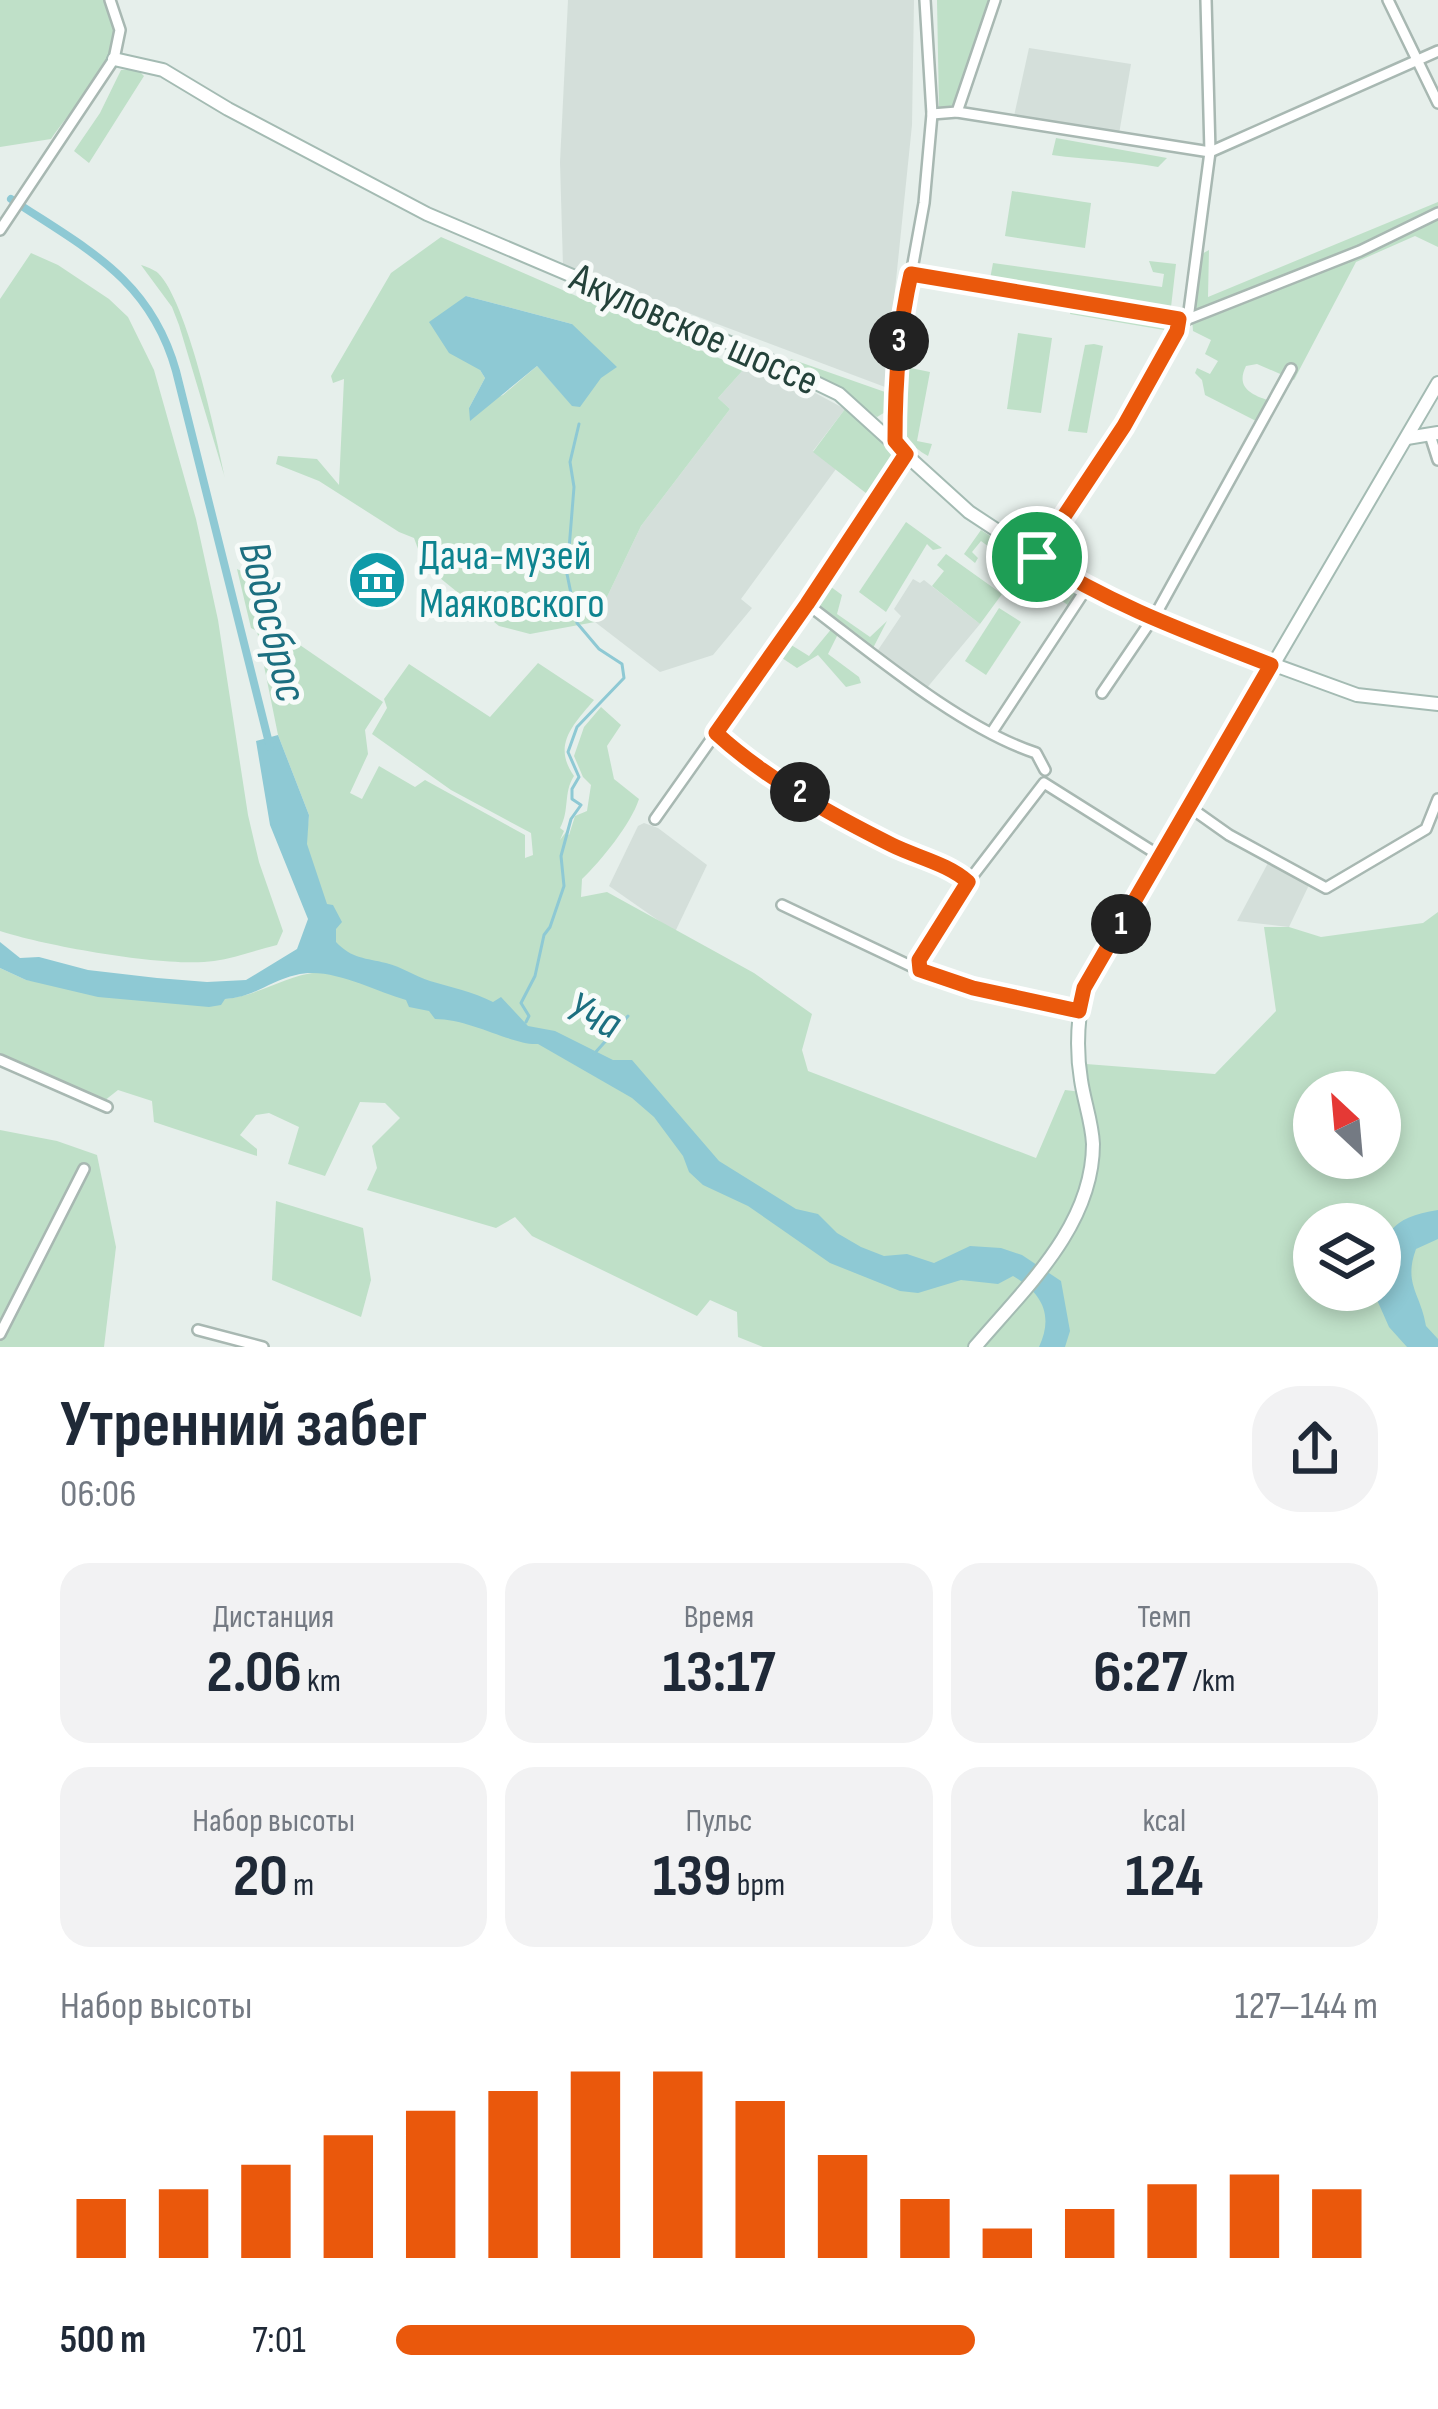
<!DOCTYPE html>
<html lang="ru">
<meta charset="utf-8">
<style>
body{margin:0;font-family:"Sofia Sans Condensed",sans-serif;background:#f2f2f3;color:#1f2937;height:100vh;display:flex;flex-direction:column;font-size:45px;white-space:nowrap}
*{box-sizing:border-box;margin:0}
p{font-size:39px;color:#747a83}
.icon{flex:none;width:66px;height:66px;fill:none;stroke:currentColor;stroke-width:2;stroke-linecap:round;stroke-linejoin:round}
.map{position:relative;height:1347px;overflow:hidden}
.details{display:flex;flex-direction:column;background:#fff;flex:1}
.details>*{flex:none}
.needle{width:78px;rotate:334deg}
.controls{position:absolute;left:1293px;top:1071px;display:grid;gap:24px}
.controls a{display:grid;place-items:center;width:108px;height:108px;border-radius:50%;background:#fff;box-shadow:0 6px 18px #0003;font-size:60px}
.pin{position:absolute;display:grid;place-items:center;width:102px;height:102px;color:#fff;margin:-51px;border:6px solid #fff;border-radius:50%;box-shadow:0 3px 12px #0007}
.km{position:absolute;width:60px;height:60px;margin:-30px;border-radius:50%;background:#222;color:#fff;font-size:33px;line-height:60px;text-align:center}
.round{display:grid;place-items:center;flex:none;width:126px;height:126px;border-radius:48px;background:#f2f2f3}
.overview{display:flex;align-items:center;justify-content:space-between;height:204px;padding:0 60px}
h1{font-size:66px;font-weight:700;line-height:90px}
.metrics{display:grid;grid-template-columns:repeat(3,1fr);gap:18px;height:204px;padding:12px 60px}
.metrics div{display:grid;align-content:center;border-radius:30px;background:#f2f2f3;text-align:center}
.metrics b{font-size:60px;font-weight:700}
.metrics small{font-size:33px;font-weight:400}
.metrics p{font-size:33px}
.chart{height:336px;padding:24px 60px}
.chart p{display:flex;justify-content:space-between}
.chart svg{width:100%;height:216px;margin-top:12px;stroke:#ea580c;stroke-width:6}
ul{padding:0 60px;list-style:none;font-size:39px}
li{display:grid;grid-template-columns:192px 144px 1fr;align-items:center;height:90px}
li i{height:30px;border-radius:15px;background:#ea580c}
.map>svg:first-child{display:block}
.built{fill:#d4dfda}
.green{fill:#bfe0c8;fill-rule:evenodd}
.water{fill:#8ec9d4}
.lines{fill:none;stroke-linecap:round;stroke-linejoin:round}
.stream{stroke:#8ec9d4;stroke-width:3}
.canal{stroke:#8ec9d4;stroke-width:8}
.street-casing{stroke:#a8b8b2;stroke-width:14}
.secondary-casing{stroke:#a4bbb3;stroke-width:16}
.street{stroke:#fff;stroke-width:9}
.secondary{stroke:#fff;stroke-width:12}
.route-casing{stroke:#fff;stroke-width:24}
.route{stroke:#ea580c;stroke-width:15}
.labels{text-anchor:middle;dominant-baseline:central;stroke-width:10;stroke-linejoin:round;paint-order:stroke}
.street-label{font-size:42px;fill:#24423a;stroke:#f7fbf9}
.culture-label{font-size:42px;fill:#0d838f;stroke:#f7fbf9;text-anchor:start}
.water-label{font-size:45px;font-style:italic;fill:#1c6f80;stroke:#f7fbf9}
</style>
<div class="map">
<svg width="1438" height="1347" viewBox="0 0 1438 1347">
<rect width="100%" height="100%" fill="#e6efeb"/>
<!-- built -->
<g class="built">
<path d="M568,0H914L912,125L885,387L563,266L560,162Z"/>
<path d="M1029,48L1131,64L1119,134L1014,116Z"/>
<path d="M765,366L845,409L813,451L836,469L741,599L752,608L713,655L660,672L595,622L641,526L730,409L718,398L744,369L758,374Z"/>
<path d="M913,579L920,583L924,580L980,624L926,689L876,653L901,616L894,609Z"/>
<path d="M644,823L658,828L707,865L675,932L609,886L638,826Z"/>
<path d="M1268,863L1309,885L1289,927L1237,921Z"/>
</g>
<!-- green -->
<g class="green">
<path d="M0,0H104C110,11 116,25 115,38C112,65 67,115 51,139L0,147Z"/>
<path d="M937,0H990L953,108H939Z"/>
<path d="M137,69L144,76L89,163L74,151L100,113L121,70Z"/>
<path d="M1056,138L1167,158L1158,167C1122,160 1088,160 1052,155Z"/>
<path d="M1012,191L1091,203L1085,248L1005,236Z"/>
<path d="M1438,202V247L1415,236L1356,262L1294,380L1257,364L1246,366C1236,386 1249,394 1268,400L1256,421L1205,395L1202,380L1195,373L1197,368L1210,374L1218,361L1205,354L1211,340L1193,331L1191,305L1198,256L1209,250L1208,297Z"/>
<path d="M441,237L744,369L718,398L730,409L641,526L595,622L530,634L499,626L424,565L414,538L399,532L319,481L276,464L278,456L317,459L339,485L344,379L333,383L331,376L391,273ZM466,296L572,324V405L537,366L503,395L469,408L485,378L480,370Z"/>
<path d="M31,253L58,265L109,299L128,317L154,370L196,519L218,620L248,815L259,862L283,931L277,945C256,950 235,958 214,961C167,968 46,946 0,931V299Z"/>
<path d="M1149,261L1176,264L1171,307L1187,308L1182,320L1170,318V331L1070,314L1072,302L1139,311L990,279L993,263L1162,287L1164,274L1153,272Z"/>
<path d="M141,265C145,266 155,270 158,273C187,301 216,435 225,478L179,325L172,307Z"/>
<path d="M1018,333L1052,338L1041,413L1007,409Z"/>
<path d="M1094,344L1103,346L1087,433L1068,431L1085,345Z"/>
<path d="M791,359L885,392L887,411L877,417L840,390L789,363Z"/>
<path d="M901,366L930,372L917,441L932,444L928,456C892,437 899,401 901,366Z"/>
<path d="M845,409L890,443L895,462L871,497L813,452Z"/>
<path d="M906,522L942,548L933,550L927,544L886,612L859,592Z"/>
<path d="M981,530L1077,593L1069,606L981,541L972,552L978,558L975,563L964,554Z"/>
<path d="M946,554L1002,594L980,624L932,586L944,571L937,565Z"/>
<path d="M237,569L252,576L259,610L258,631L278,630L383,702L365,730L368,754L350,793L362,799L379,766L415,787L425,780L525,835V858L533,855L531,833L451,790L372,734L387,708L384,699L409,664L490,717L538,663L594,700C573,725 552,745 574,776C563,793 570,810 560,828L564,831L560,840L566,832L569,835L575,816L587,811L591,785L583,777L574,756L584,727L601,707L621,725L607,746L614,779L639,799C631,824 601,861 582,879L581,897L607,892L754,973L812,1014L802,1050L808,1071L1036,1158L1065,1090L1090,1093L1086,1064L1215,1074L1276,1011L1264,927H1289L1321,937L1423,923L1438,912V1347H763L738,1337L737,1312L710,1300L697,1316L532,1236L515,1217L496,1228L367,1190L377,1168L372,1146L400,1118L385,1103L360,1102L325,1176L288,1164L299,1127L269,1113L256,1115L240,1135L257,1149V1156L154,1122L152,1101L118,1090L104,1101L0,1054V968L26,980L224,999C259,996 284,976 318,972L336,943V929L315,877L306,844L309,815L278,735L257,631L251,628ZM1314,1092H1380V1158H1314ZM1314,1224H1380V1290H1314Z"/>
<path d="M827,584L842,595L837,614L870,637L887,621L872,650L819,610L815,603Z"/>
<path d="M999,608L1021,622L986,675L965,661Z"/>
<path d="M833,627L838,634L828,654L859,677L861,683L846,687L818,655L797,668L779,656L788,643L809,656Z"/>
<path d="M0,1130L57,1141L97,1155L116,1247L104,1347H0Z"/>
<path d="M276,1201L363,1228L371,1280L361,1317L272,1280Z"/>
</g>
<!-- water -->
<g class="water">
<path d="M466,296L572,324L617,367L601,378L580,407L572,406L537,366L470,421L469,408L485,378L480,370L449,353L429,322Z"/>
<path d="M278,735L309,815L307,844L327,904L333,905L342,922L336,929V942C352,959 366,958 386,963C402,967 415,976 430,981C451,987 473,992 493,1002L501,997L528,1026L555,1031L613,1060H632L719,1161L796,1209L818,1214L837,1233L861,1247L884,1256L907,1254L934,1263L970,1246L1001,1248L1022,1255L1061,1281L1070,1331L1065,1347H1039C1054,1315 1042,1293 1013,1276L998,1284L961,1280L918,1293L900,1291L830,1263L748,1206L703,1185L689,1172L683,1156L654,1117L632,1098L538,1044C514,1046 471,1019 435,1019L429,1011L409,1007L406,1000C373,991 331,966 296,975C269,981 255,997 225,999L221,1005L209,1007L98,997L26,980L0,968V942L20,958L39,957L88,970L157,978L207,982L246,980L297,949L308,919L270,825L256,741Z"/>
<path d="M1438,1210V1239L1416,1249C1403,1284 1421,1294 1426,1326L1438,1339V1347H1407L1389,1327L1374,1293L1380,1290C1380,1241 1383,1218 1438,1210Z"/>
</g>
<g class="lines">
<!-- stream -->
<g class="stream">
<path d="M526,1022L529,1016L521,1003L535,976L544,935L550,927L564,886L561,856L571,819L581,805L572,799V789L579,777L568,752L577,727L624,678L622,664L599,649L577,623L567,574L574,487L570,462L579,424"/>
<path d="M594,1054L628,1016"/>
</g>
<!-- canal -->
<path class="canal" d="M11,199C86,249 150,278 176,371L270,747"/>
<defs>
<g id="street">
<path d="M1388,0L1438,103"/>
<path d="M957,112L1210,152L1438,51"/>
<path d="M932,114L957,112L995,0"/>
<path d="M0,230L114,59L120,30L110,0"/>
<path d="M911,273L1188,319L1360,251L1438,213"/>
<path d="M1188,319L1210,152L1206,0"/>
<path d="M1430,435L1438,460"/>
<path d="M895,441L897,352L924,203L932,114L925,0"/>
<path d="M1037,557L1124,426L1177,331L1179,319"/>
<path d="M807,604C872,653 960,728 1036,753L1045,770"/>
<path d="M1102,693L1157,612L1291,369"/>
<path d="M992,732L1086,589"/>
<path d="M716,733C766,779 832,814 892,845C916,857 949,864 968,882"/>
<path d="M1188,806L1229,835L1326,888L1426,829L1438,799"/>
<path d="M655,819L807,604L906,454"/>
<path d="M782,905L934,977L1032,1003L1079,1011"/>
<path d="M920,970L919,960L968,882L1044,783L1160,856"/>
<path d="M0,1060L107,1107"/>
<path d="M198,1330L263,1347"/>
<path d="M0,1334L84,1169"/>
</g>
<g id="secondary">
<path d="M114,59L163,70L228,109L427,214L758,355L839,394L969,512L1086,589L1151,620L1357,695L1438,704"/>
<path d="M1407,438L1438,433"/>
<path d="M975,1347C1025,1288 1093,1226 1093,1144C1092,1122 1084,1101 1081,1080C1076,1050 1078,1017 1084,988L1438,383"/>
</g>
</defs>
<!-- street casing -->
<use href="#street" class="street-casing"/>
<!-- secondary casing -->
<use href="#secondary" class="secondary-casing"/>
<!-- street -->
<use href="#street" class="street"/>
<!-- secondary -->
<use href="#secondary" class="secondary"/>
</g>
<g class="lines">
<defs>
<path id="route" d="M911,274L1179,319L1177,331L1124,426L1037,557C1111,605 1189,633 1271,665L1084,988L1079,1011L973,988L920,970L919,960L968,882C949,864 916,857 892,845C832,815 766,779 716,733L807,604L906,454L895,441C895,384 898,329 911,274Z"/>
</defs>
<!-- route casing -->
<use href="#route" class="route-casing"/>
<!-- route -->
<use href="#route" class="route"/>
</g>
<!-- icons -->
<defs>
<symbol id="museum-disc" viewBox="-11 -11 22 22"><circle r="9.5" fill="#0f9aa8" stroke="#f7fbf9"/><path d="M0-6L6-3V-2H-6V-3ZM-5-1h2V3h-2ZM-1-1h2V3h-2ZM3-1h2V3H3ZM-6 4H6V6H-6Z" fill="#fff"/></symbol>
</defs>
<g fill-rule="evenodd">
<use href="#museum-disc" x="344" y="547" width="66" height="66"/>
</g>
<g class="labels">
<!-- street labels -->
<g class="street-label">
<text transform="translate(694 330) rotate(24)">Акуловское шоссе</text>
</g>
<!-- culture labels -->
<g class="culture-label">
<text x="419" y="556">Дача-музей<tspan x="419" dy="48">Маяковского</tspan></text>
</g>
<!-- water labels -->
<g class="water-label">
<text transform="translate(272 622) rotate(76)">Водосброс</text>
<text transform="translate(594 1016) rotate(25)">Уча</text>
</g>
</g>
</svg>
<div class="controls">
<a><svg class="needle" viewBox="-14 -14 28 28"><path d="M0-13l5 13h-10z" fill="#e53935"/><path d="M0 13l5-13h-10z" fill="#747a83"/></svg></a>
<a><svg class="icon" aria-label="layers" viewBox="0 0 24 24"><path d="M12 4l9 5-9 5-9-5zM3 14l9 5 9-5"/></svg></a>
</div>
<div class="pin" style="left:1037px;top:557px;background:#1e9e55"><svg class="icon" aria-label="arrive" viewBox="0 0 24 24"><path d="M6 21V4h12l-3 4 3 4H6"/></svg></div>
<b class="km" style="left:1121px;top:924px">1</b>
<b class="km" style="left:800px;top:792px">2</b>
<b class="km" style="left:899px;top:341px">3</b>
</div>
<section class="details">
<div class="overview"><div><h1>Утренний забег</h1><p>06:06</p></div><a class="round"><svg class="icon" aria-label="share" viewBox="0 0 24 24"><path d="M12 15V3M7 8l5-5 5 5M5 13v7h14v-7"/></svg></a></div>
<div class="metrics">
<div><p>Дистанция</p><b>2.06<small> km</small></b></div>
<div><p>Время</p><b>13:17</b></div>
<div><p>Темп</p><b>6:27<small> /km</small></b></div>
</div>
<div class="metrics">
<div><p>Набор высоты</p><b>20<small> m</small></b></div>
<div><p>Пульс</p><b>139<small> bpm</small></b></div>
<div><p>kcal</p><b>124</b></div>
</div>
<div class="chart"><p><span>Набор высоты</span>127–144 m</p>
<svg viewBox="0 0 160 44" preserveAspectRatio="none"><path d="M5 44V32M15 44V30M25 44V25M35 44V19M45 44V14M55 44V10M65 44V6M75 44V6M85 44V12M95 44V23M105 44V32M115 44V38M125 44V34M135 44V29M145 44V27M155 44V30"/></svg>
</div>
<ul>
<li><b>500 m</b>7:01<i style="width:59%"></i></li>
</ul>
</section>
